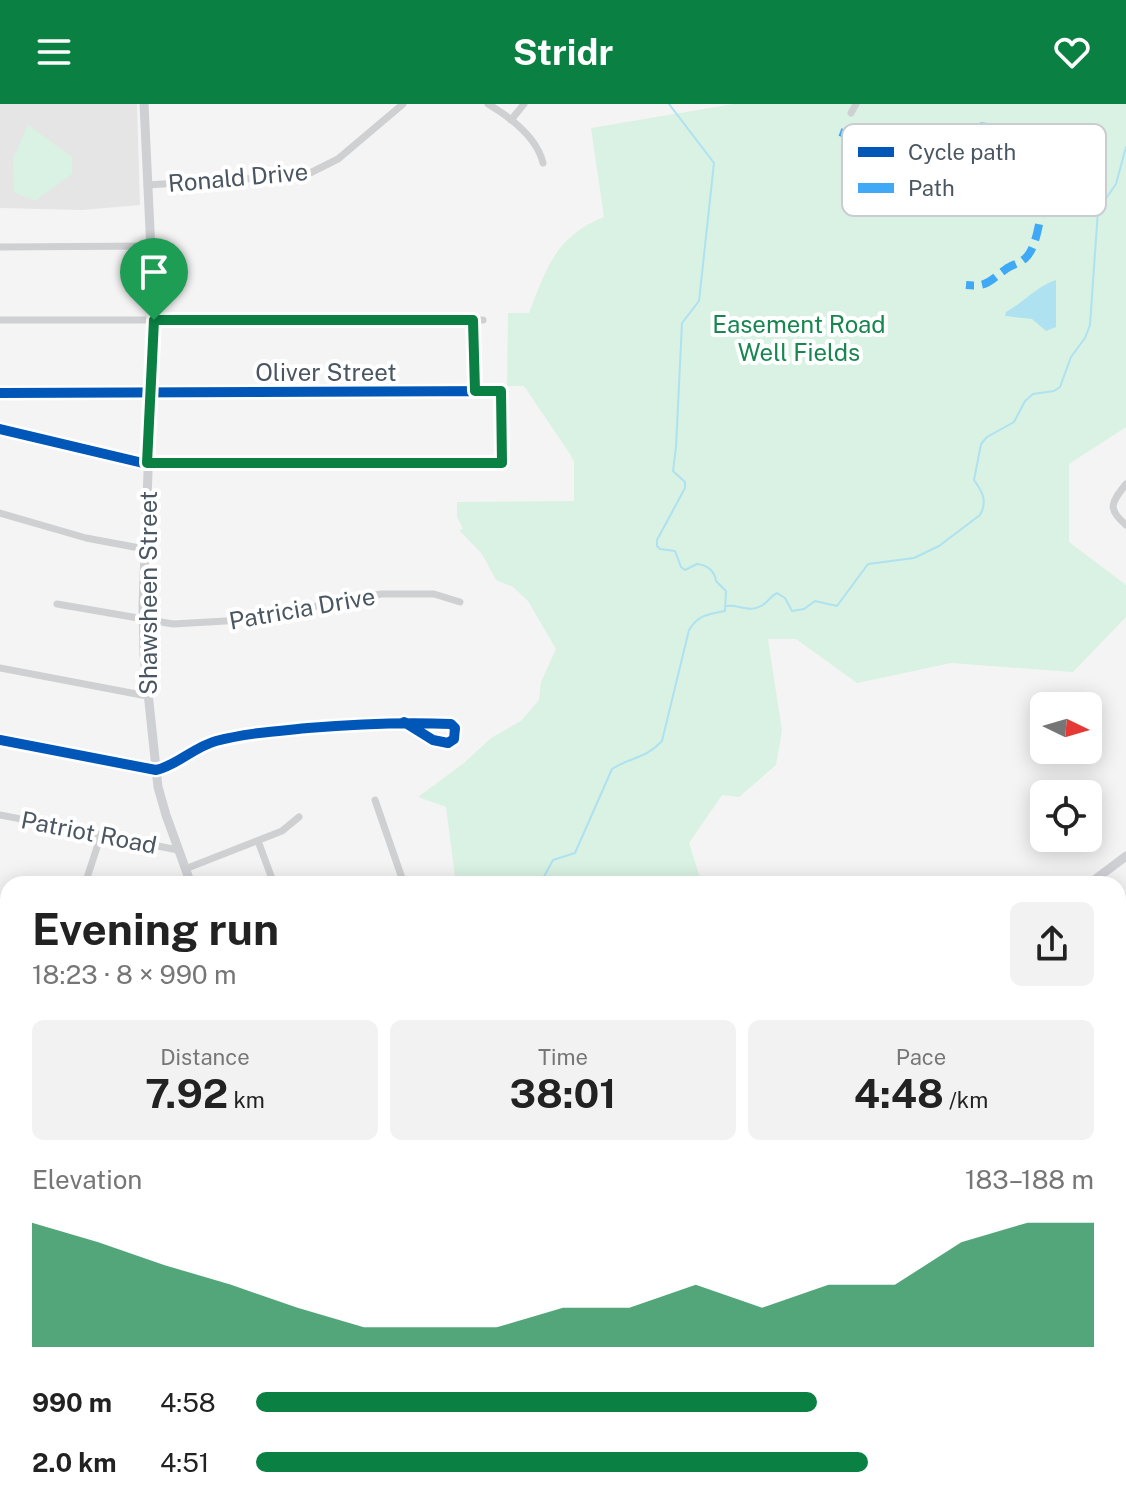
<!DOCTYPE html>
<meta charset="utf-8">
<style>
body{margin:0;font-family:"Public Sans",sans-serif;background:#f2f2f2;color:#222;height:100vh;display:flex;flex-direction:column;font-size:30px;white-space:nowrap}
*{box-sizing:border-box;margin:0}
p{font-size:26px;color:#767676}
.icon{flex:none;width:44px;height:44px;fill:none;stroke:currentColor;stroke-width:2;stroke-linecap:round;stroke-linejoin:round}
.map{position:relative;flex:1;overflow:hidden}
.side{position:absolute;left:0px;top:772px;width:1126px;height:632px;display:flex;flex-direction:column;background:#fff;border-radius:24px 24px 0 0;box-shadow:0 4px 20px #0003}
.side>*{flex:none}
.needle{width:52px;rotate:95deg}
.buttons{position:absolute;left:1030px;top:588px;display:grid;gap:16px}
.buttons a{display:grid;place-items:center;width:72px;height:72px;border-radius:12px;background:#fff;box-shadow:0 4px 20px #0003;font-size:40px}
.pin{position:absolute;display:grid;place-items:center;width:68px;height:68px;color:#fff;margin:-82px -34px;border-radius:50% 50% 50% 0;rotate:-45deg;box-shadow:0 0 8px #0007}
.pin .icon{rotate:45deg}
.round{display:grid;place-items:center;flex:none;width:84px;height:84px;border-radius:12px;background:#f2f2f2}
.head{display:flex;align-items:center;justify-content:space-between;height:136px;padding:0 32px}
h1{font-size:44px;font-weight:700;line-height:60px}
.stats{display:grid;grid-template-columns:repeat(3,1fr);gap:12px;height:136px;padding:8px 32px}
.stats div{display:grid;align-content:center;border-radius:12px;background:#f2f2f2;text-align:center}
.stats b{font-size:40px;font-weight:700}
.stats small{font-size:22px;font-weight:400}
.stats p{font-size:22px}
.chart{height:224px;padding:16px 32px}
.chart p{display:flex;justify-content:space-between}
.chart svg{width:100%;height:144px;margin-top:8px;fill:#0b8043;opacity:.7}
ul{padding:0 32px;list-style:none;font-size:26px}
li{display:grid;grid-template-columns:128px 96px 1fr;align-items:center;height:60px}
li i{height:20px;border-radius:10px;background:#0b8043}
header{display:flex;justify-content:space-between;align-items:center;height:104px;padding:0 32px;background:#0b8043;color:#fff;font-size:36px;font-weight:700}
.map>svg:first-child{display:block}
.education{fill:#e6e5e6}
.green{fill:#d9f2e3}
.water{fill:#aee2f0}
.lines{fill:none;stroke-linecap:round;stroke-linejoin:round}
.stream{stroke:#aee2f0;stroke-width:2}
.river{stroke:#aee2f0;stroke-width:12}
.street{stroke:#ced0d2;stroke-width:7}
.secondary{stroke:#ced0d4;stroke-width:9}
.quiet{stroke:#3fa9f5;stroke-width:8;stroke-dasharray:16 8;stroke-linecap:butt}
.cycleway-casing{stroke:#fff;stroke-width:15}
.cycleway{stroke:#0057b8;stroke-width:10}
.route-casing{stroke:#fff;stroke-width:16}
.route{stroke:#0b8043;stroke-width:10}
.labels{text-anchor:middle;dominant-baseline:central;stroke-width:8;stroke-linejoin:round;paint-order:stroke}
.street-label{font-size:24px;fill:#4a5661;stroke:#fff}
.park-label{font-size:24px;fill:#17864f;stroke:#fff}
.key{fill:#fff;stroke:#c9ccd0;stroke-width:2}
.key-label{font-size:22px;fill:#4a5661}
</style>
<header><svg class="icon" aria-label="menu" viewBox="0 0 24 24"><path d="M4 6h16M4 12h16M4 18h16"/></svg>Stridr<svg class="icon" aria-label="heart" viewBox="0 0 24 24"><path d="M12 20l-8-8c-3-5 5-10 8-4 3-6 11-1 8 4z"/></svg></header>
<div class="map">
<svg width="1126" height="1404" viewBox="0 0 1126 1404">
<rect width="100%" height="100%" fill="#f4f4f4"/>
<!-- education -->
<path class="education" d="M0,0H137L140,101L82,106L0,104Z"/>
<!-- green -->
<g class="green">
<path d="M734,0H1126V323L1069,360V438L1126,481V513L1073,568L951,559L857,579L796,535H768L782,627L776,661L739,693L722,691L689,739L702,780H456L446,703L418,693L464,659L491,634L521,617L539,596L541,578L556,545L528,497L513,483L496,476L482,450L459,426L463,425L457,413V398L574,397V358L570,350L524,282H507L508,209H529C547,163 555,133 604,113L591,24Z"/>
<path d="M28,21L72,53V70L35,97L14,88L13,55Z"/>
<path d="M0,978L8,988V1076L0,1071Z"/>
<path d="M1126,1063V1139L1118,1136V1064Z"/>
<path d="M8,1077V1194L0,1191V1078L5,1080Z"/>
<path d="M1118,1279L1126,1283V1404H1044L1036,1396H1118Z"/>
<path d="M234,1396H426V1404H242Z"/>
</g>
<!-- water -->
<path class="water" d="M1056,176V223L1046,227L1032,215L1005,212L1006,208C1023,199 1037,182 1056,176Z"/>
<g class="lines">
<!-- stream -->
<g class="stream">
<path d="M726,502C738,500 749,509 761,502C767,499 771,492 777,489L785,494L792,507L804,505L815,497L837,502L868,460L914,454L939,442L980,411C988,397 982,387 974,376L981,340L987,333L1014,318L1025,297L1033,290L1054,287L1060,283L1071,253L1085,234L1090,221L1098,106L1116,80L1126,43"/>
<path d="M540,780L553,756L575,749L612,665C632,652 644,656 662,637L689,526C698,511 708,510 725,507L726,487L716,477C715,467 707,461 697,460L685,466L681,463L675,447L660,445L657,442V436L685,384V378L673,367L676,343L682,219L699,197L714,59L669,0"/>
</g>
<!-- river -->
<g class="river">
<path d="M0,1089L8,1085"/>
<path d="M363,1396L373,1404"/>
</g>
<!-- street -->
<g class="street">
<path d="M488,0C510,13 537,33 543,59"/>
<path d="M851,9L856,0"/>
<path d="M511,16L524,0"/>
<path d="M147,81L306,71L338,55L403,0"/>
<path d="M0,143L151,142"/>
<path d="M0,216H483"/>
<path d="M473,216L475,287"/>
<path d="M0,289L501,287L502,359H143L0,325"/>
<path d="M1126,380C1112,398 1106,404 1126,421"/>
<path d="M0,409L86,434L145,445"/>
<path d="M57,500L173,520L259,515L352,494L382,490H434L460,498"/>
<path d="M0,564L147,592"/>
<path d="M0,636L156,666C176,662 194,643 216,637C246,629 278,627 308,624C356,620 403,618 451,620L455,624L454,635L448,639L433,636L404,618"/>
<path d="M375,696L404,780"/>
<path d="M0,711L178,746"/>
<path d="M258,737L274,780"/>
<path d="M185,765L282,727L299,713"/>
<path d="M85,780L101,731"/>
<path d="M1118,1163L1126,1166"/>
<path d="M1118,1240L1126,1244"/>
<path d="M0,1249L8,1254"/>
<path d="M0,1280H8"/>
<path d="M0,1337H8"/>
<path d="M965,1396L976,1404"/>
<path d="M9,1404V1396"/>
<path d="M862,1404L867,1396"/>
<path d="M954,1404L957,1396"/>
</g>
<!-- secondary -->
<g class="secondary">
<path d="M144,0L154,210L143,501L144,551L158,683L166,711L191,780"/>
<path d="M1089,780L1126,752"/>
<path d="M1118,1055H1126"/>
<path d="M626,1396L630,1404"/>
<path d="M522,1404L531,1396"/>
</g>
<!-- quiet -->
<path class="quiet" d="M840,28L858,35L896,32L943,34C968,14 1010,23 1035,40L1044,76L1037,89L1043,97C1040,113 1037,147 1023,156C1018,160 1011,161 1006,165C989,177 989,183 966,181"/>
<defs>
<g id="cycleway">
<path d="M0,289L501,287L502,359H143L0,325"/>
<path d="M0,636L156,666C176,662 194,643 216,637C246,629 278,627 308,624C356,620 403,618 451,620L455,624L454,635L448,639L433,636L404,618"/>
</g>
</defs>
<!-- cycleway casing -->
<use href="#cycleway" class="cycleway-casing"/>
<!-- cycleway -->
<use href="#cycleway" class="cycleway"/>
</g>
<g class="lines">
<defs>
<path id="route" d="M154,216H473L475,287H501L502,359H147Z"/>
</defs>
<!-- route casing -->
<use href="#route" class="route-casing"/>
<!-- route -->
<use href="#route" class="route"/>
</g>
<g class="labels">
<!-- street labels -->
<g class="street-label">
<text transform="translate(238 73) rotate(-5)">Ronald Drive</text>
<text x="326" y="268">Oliver Street</text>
<text transform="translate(148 489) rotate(-90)">Shawsheen Street</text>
<text transform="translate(302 504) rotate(-10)">Patricia Drive</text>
<text transform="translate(89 728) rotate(11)">Patriot Road</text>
</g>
<!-- park labels -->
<g class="park-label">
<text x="799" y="220">Easement Road<tspan x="799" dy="28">Well Fields</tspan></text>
</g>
</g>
<!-- legend -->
<rect x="842" y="20" width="264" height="92" rx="12" class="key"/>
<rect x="858" y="43" width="36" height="10" fill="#0057b8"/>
<rect x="858" y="79" width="36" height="10" fill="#3fa9f5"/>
<g class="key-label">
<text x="908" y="56">Cycle path</text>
<text x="908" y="92">Path</text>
</g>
</svg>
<div class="buttons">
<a><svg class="needle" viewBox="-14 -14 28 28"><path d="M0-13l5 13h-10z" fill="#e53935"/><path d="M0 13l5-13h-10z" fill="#767676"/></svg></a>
<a><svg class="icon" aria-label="locate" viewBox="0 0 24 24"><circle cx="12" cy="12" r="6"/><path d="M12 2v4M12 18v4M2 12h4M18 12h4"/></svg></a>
</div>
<div class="pin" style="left:154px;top:216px;background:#1e9e55"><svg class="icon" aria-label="arrive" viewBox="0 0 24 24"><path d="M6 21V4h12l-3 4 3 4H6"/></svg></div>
<section class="side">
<div class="head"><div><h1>Evening run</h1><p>18:23 · 8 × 990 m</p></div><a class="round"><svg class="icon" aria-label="share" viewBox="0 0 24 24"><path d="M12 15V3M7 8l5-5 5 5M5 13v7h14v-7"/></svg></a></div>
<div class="stats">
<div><p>Distance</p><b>7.92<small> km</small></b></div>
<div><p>Time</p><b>38:01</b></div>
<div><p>Pace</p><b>4:48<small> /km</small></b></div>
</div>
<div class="chart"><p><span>Elevation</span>183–188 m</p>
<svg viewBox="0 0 160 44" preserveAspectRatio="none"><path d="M0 44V6L10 12L20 19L30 25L40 32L50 38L60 38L70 38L80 32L90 32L100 25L110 32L120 25L130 25L140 12L150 6L160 6V44z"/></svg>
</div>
<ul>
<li><b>990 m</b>4:58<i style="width:67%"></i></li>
<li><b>2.0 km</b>4:51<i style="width:73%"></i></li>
</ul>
</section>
</div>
